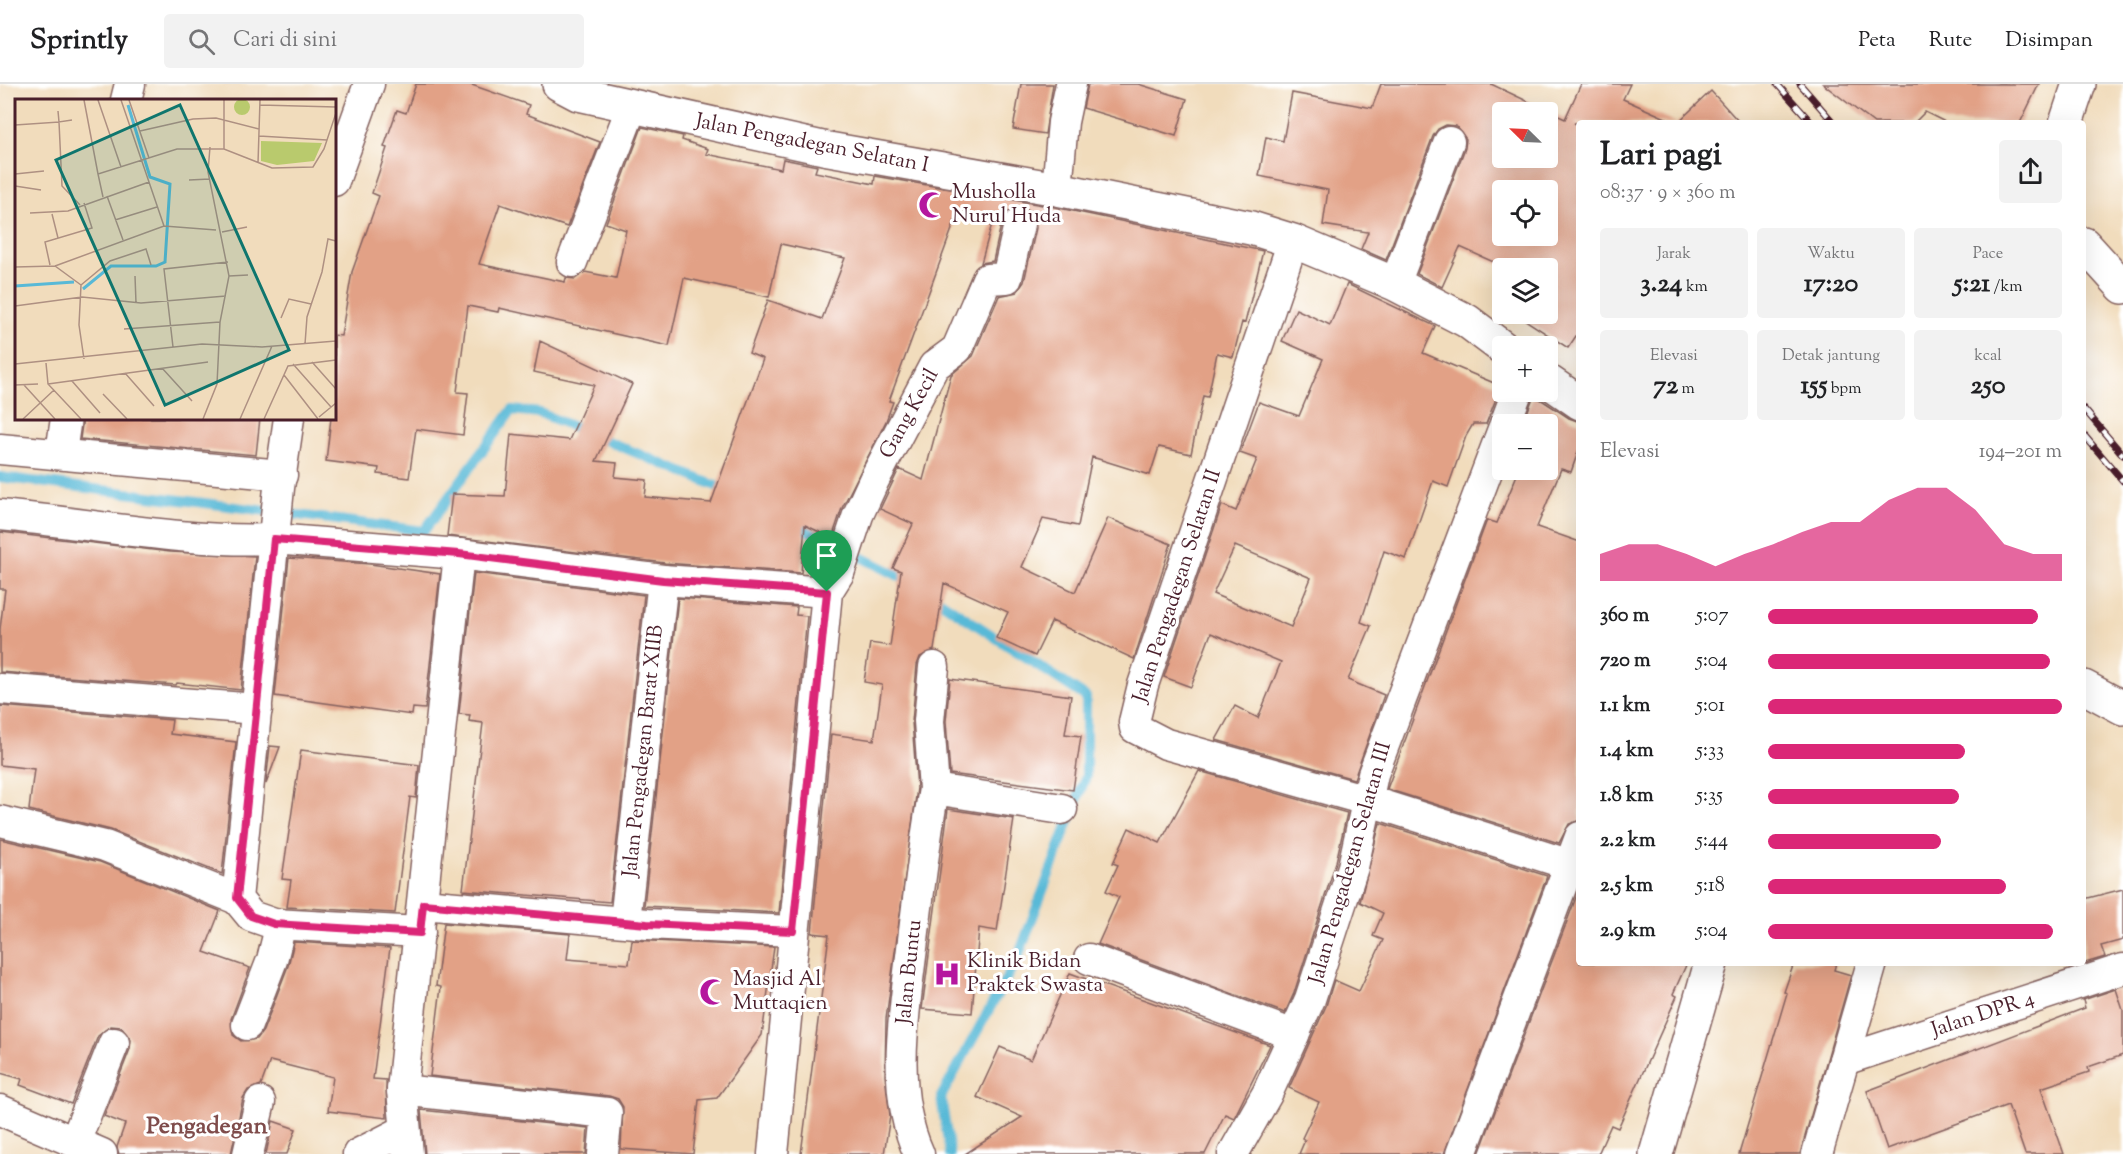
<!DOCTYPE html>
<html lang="id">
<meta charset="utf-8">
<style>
body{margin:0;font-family:"Sorts Mill Goudy",serif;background:#f2f2f2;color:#202124;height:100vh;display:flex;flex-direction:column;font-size:22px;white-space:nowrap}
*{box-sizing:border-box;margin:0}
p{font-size:20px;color:#757577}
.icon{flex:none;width:33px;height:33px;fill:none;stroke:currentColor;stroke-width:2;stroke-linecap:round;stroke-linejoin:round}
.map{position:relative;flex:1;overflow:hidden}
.drawer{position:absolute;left:1576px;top:36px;width:510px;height:846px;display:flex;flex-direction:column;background:#fff;border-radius:6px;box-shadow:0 6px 24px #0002}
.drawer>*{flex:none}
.needle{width:39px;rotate:294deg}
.fabs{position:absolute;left:1492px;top:18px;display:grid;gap:12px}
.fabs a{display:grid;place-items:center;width:66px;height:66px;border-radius:6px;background:#fff;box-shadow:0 6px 24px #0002;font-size:30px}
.pin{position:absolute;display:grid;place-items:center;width:51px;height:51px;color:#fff;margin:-62px -26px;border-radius:50% 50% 50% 0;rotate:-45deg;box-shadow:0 0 6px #0007}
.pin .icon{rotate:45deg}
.round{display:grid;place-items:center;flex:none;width:63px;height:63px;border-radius:6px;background:#f2f2f2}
.headline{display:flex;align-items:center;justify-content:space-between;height:102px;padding:0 24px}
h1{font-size:33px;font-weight:700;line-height:45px}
.figures{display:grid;grid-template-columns:repeat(3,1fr);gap:9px;height:102px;padding:6px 24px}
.figures div{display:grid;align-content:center;border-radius:6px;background:#f2f2f2;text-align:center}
.figures b{font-size:26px;font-weight:700}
.figures small{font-size:16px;font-weight:400}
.figures p{font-size:16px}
.chart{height:168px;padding:12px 24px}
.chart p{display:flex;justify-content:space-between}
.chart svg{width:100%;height:108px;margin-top:6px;fill:#db2777;opacity:.7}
ul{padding:0 24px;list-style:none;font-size:20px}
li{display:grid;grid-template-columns:96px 72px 1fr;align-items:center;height:45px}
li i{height:15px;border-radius:8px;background:#db2777}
header{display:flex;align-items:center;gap:36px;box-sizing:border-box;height:84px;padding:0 30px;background:#fff;border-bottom:2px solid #e0e0e0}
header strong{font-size:28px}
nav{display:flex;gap:33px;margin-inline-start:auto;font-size:21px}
.search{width:420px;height:54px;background:#f2f2f2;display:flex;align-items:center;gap:15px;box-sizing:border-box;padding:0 21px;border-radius:6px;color:#757577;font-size:22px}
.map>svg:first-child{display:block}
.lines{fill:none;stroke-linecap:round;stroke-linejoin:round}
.stream{stroke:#58b9d7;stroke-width:10}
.building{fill:#e2a186;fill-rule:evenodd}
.minor-casing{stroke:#84615e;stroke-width:33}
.tertiary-casing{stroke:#84615e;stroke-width:36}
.minor{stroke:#fff;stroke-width:30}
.tertiary{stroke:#fff;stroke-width:33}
.rail-casing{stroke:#4a1f2b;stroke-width:7}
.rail{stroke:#fff;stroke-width:4.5;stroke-dasharray:14;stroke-linecap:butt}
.route-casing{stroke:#fff;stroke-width:12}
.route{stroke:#db2777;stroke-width:8}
.labels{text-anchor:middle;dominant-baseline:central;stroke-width:6;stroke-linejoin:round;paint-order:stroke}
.street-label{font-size:21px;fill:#4a1f2b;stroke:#fff}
.poi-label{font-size:21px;fill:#4a1f2b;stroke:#fff;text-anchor:start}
.quarter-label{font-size:24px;font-weight:bold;fill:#7f4c4b;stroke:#fff}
.inset-river{fill:none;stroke:#58b9d7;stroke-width:3}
.inset-road{fill:none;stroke:#ae9082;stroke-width:1.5}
.view{fill:#0f766e;fill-opacity:0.15;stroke:#0f766e;stroke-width:3}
.inset-edge{fill:none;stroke:#4a1f2b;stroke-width:3}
</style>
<header>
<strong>Sprintly</strong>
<div class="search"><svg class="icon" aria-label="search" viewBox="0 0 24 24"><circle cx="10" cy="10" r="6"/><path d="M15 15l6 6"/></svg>Cari di sini</div>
<nav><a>Peta</a><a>Rute</a><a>Disimpan</a></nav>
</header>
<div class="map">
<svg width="2123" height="1070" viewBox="0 0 2123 1070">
<rect width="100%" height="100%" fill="#fff"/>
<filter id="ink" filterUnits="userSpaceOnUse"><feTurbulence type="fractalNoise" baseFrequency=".0167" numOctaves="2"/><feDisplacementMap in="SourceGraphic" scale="12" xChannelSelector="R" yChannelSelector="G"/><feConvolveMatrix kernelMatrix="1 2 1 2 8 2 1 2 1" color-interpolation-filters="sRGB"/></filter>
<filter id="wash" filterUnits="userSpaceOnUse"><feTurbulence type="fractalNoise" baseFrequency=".008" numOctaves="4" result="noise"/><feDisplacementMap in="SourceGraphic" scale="24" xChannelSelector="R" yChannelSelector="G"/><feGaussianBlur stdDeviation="1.35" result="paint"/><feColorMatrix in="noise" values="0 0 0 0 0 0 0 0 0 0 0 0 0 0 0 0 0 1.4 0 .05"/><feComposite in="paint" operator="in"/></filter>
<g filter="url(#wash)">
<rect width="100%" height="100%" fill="#f1dcbc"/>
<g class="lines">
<!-- stream -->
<g class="stream">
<path d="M0,393L424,447L512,326L540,329L728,407"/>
<path d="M793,439L911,498"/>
<path d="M931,511L1086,613V692L1018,873L941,1013L950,1070"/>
</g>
</g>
<g id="blocks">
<!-- building -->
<g class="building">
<path d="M416,0H469L529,21L526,30L600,58L567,143L500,120L479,180L565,198L566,194L575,195L585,188L616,194L626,146L606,139L642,43L683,52L682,56L708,65L706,70L781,85L783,75L817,82L815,88L874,100L875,92L1054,123L1263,167L1245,239L1242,238L1233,273L1217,269L1208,313L1203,312L1191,370L1159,363L1150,391L1092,373L1078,442L1043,435L1022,483L1075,508L1108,434L1171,460L1134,575L1052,537L1035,572L996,554L1008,528L944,499L934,566L920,573L917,581L912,638L917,704L886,935L885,992L890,1032L884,1070H801L829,851L812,849L831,650L874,656L882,601L864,598L870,559L890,562L901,487L893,484L913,440L880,425L899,385L923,396L951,291L973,272L999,212L1017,208L1024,198L1036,144L1035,134L1030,127L1022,123L1007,128L1002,136L993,177L981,179L993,136L959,126L889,317L893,318L886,337L842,424L832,454L805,441L801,489L665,479L447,452L452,410L505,412L511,350L569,356L594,301L534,288L540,257L632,300L596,377L617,379L615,393L647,396L645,413L711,419L763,275L749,269L768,216L822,235L845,174L781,160L769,213L684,194L669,262L499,224L498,228L468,222L457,308L468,309L463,351L416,345L409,394L378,390L379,384L326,377L331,334H334V251L341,252L352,188L379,112L372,109L387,64L384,63L397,26L406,29Z"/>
<path d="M1021,0H1053L1045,50L1013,45Z"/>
<path d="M1088,0H1138L1187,15L1176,52L1083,24Z"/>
<path d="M1381,0H1491L1565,35L1581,0H1630L1623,15L1677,39L1711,7L1740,39H1574L1580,42V246L1568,264L1516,230H1548V184H1507L1460,163L1442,203L1417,190L1465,64L1466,55L1456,42L1446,41L1438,45L1433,52L1386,176L1361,165L1368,148L1323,141L1328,106L1259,92L1266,53L1283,57L1292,9L1372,24ZM1503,28H1548V74H1503ZM1503,106H1548V152H1503Z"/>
<path d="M1823,0H2039L2020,39H1947L1925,28L1914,39H1874Z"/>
<path d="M1347,200L1435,242L1423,269L1501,302L1486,340H1473L1466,352L1448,403L1433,397L1406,475L1384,467L1361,538L1371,542L1348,596L1384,611L1354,695L1216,656L1235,622L1258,634L1281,578L1211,549L1191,603L1164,593L1222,421L1236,427L1257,375L1240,369L1259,318L1299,332L1323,275L1282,257L1296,225L1330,241ZM1235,462L1311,494L1291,543L1213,510Z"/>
<path d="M1534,311L1569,334L1580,338V362L1571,388L1561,385L1537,443L1580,458V736L1569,740L1559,759L1387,705L1487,436L1497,439L1519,386H1548V340H1523Z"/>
<path d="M83,334H260L256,371L80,355Z"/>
<path d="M0,448L170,468L255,472L241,606L177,599L176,601L0,588V545L5,505H0Z"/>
<path d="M289,474L370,480L440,490L425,625L413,624L412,631L275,612Z"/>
<path d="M474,489L644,511L610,818L463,806L483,639L469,637L470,631L459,630Z"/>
<path d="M678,514L797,523L796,531L807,532L779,829L644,822Z"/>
<path d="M950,595L1071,612L1065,650L1081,652L1073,706L950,690L946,637Z"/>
<path d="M0,622L172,636L170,650L236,658L222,790L111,746L29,726L34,685L0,681Z"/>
<path d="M270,662L280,663L266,700Z"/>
<path d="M301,666L419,681L416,714L410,713L395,829L287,823L291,796L282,795Z"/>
<path d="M1199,687L1347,729L1336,778L1294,909L1285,929L1098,860L1119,813L1106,807L1118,781L1113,779L1129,744L1160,759Z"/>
<path d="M948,725L1014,735L997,847L979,844L972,929L922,925Z"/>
<path d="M1380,739L1547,792L1444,1070H1299L1305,1056L1302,1054L1319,1018L1289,1004L1326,922L1334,896L1359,907L1383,856L1373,852L1383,829L1360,818Z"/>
<path d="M0,755L100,778L220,827L204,868L250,884L231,935L233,951L241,957L257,955L263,947L288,882L294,858L390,864L373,995L386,996L387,1034L328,1027L333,993L270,977L261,1001L248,1006L243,1014L231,1070H119L117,1063L125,1040L104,1032L130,965L131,956L121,943L111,942L98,952L71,1020L20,1001L22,995L0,989Z"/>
<path d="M1580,803V879H1687L1673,910L1677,912L1618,1044L1611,1041L1598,1070H1479Z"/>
<path d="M2123,805V856L2101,862L2105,873L2072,883L2071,879H2084V815Z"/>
<path d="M444,839L570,850L567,875L629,880L632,856L774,863L762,951L717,1014L699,1016L693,1070L621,1065L623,1023L618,1015L609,1012L430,992L441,903L436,902Z"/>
<path d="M1794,879H1836L1834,886L1851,891L1800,1070H1739L1787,909L1784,908Z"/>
<path d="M1070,889L1270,961L1234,1034L1225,1030L1205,1070H965L1022,1033L977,1013L1000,963L1031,976Z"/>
<path d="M2116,905L2123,926V971L2088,983L2089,988L2041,1004L2064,1070H2025L2008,1021L1887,1065L1867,1007L2085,924L2083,916Z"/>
<path d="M421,1026L588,1044L586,1070H425Z"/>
<path d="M273,1037L296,1045L287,1070H266Z"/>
</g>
</g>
</g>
<g filter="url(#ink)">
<use href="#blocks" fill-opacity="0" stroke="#84615e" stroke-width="1.5"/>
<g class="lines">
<defs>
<g id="minor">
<path d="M126,16L130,0"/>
<path d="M334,97L369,0"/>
<path d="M1057,105L1063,38L1071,0"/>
<path d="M1293,157L1143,601L1134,638L1135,644L1166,660L1366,716L1580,784"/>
<path d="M572,178L632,22"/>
<path d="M1395,200L1449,58"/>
<path d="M289,334L279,404L237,815L251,832L274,840L420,848"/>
<path d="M1505,340L1517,308"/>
<path d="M0,365L282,391"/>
<path d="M61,369L66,334"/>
<path d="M0,431C89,439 185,459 274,455L459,470L663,496L827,508"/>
<path d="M0,605L257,625"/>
<path d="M934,705L929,637L934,583"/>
<path d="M0,737L105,762L237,815"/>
<path d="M423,820L647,840L793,847"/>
<path d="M625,837L663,496"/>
<path d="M1089,875L1294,951"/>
<path d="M247,941L272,876L281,840"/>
<path d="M1844,976L2123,885"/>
<path d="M402,1006L607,1029L603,1070"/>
<path d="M0,1026L102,1070"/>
<path d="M75,1058L114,959"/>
<path d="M248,1070L260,1018"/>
<path d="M358,1070L405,1046"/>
<path d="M408,1070L402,1006L459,470"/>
<path d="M773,1070L827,508L839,489L858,431L874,396L934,282L957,265L987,195L1007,194L1019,140"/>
<path d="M919,1070C889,1004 905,925 913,856C919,806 925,755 934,705L1062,725"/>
<path d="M1233,1070L1267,1010L1310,915L1353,783L1373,690L1503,345"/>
<path d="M1461,1070L1580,753"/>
<path d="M1817,1070L1872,879"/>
</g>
<g id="tertiary">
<path d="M559,0L578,10L823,64L1057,105L1251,144L1293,157L1395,200L1467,237L1503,264"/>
<path d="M2066,39L2079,0"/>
<path d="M2084,160L2123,203"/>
<path d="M1548,297L1580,319"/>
<path d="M2084,603L2123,624"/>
<path d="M1656,1070L1711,879"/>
</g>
</defs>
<!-- minor casing -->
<use href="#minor" class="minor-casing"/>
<!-- tertiary casing -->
<use href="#tertiary" class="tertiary-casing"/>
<!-- minor -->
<use href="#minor" class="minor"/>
<!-- tertiary -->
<use href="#tertiary" class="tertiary"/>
<defs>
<g id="rail">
<path d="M1777,0L1812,39"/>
<path d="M1800,0L1834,39"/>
<path d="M2084,325L2123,371"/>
<path d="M2084,351L2123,397"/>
</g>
</defs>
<!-- rail casing -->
<use href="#rail" class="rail-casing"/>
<!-- rail -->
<use href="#rail" class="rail"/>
</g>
</g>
<g class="lines" filter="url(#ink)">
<defs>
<path id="route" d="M274,455L459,470L663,496L827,508L793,847L647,840L423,820L420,849L274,840L251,832L237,814Z"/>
</defs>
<!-- route casing -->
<use href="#route" class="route-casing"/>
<!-- route -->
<use href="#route" class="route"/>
</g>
<!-- icons -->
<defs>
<symbol id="mosque-bare" viewBox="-9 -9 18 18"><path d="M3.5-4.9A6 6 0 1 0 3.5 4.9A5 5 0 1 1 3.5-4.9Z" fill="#b5179e" stroke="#fff" stroke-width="2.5" paint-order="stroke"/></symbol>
<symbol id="hospital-bare" viewBox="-9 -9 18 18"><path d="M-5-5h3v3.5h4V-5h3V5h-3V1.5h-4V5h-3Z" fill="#b5179e" stroke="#fff" stroke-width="2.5" paint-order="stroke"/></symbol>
</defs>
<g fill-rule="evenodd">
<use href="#mosque-bare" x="913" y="102" width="38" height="38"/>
<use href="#hospital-bare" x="928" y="871" width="38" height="38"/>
<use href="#mosque-bare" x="694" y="889" width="38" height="38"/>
</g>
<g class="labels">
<!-- street labels -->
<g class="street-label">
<text transform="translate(812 60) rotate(11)">Jalan Pengadegan Selatan I</text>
<text transform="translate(910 330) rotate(-61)">Gang Kecil</text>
<text transform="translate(1178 502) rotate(-72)">Jalan Pengadegan Selatan II</text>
<text transform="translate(644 667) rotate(-84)">Jalan Pengadegan Barat XIIB</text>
<text transform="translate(1351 779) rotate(-74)">Jalan Pengadegan Selatan III</text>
<text transform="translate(910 888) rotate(-84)">Jalan Buntu</text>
<text transform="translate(1983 931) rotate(-18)">Jalan DPR 4</text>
</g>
<!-- poi labels -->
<g class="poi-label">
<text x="952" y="109">Musholla<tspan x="952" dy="24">Nurul Huda</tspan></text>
<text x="967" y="878">Klinik Bidan<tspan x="967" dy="24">Praktek Swasta</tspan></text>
<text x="733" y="896">Masjid Al<tspan x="733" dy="24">Muttaqien</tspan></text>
</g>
<!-- quarter labels -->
<g class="quarter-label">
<text x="207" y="1043">Pengadegan</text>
</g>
</g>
<!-- overview -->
<g transform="translate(15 15)">
<rect width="321" height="321" fill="#f1dcbc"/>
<path d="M219 8a8 8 0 1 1 16 0a8 8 0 1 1-16 0ZM246,42L307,44L299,62L262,66L246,62Z" fill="#b9ca6d"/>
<path class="inset-river" d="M0,187L59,183M68,190L96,167H141L150,163L155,85L135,78L113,6"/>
<path class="inset-road" d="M69,1L83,75M83,1L106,68M106,1L149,127M114,1L134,59M245,6L321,8M43,12L44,23L57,21M0,26L44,23L47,87L65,106M125,32L178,20L201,19L244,30M244,37L312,41M209,50V1M243,64L245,1M0,75L29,72M174,81L195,80M0,87L26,91M92,97L108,141M88,98L83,75L162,50H209L257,69L298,68L309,50L321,14M15,114L53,112L134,83M37,115L43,139M100,121L142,108M207,133L232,128M35,166L30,143L77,129L69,104M40,167L149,127L201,131M0,168L40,167L66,186L64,226L69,260M120,177L121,204M214,177L233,176M66,186L95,162L131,150L136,166M0,207L67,198L126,204L211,197M266,219L274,200L296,205M109,230L205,223M290,245L292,218L307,173L313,140L321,142M158,248L149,170L213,163M297,263L321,290M31,264L33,285L66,320M0,265L187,245L247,248L321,242M278,265L316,308M147,269L177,302M110,274L139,307M269,276L303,320M57,282L85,314M33,285L193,263M0,286L23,285M9,286L40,320M88,295L112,320M304,318L321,304M8,320L39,291M188,320L202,285L205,223L214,177L193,73L195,48M225,320L257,247M249,320L273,267L321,261"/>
<path class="view" d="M165,6L274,251L150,306L41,61Z"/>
<rect width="321" height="321" class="inset-edge"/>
</g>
</svg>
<div class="fabs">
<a><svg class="needle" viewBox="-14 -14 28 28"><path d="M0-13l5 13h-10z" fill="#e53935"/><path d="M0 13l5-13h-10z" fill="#757577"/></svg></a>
<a><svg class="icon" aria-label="locate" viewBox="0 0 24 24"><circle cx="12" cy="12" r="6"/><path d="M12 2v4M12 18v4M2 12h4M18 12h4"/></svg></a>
<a><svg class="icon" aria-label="layers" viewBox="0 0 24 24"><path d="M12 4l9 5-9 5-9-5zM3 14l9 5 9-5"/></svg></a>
<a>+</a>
<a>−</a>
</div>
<div class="pin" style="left:827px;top:508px;background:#1e9e55"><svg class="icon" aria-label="arrive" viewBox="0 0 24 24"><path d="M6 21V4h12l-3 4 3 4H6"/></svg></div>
<section class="drawer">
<div class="headline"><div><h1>Lari pagi</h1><p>08:37 · 9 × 360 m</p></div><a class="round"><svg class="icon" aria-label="share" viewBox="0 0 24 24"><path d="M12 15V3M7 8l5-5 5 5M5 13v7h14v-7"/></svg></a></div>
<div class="figures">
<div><p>Jarak</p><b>3.24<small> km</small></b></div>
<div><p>Waktu</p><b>17:20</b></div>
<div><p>Pace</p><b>5:21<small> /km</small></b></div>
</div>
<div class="figures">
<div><p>Elevasi</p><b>72<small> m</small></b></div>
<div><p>Detak jantung</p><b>155<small> bpm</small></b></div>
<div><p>kcal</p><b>250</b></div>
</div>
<div class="chart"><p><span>Elevasi</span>194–201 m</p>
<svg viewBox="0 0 160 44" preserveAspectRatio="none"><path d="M0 44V33L10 29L20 29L30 33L40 38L50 33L60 29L70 24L80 20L90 20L100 11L110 6L120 6L130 15L140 29L150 33L160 33V44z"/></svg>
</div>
<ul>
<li><b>360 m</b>5:07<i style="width:92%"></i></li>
<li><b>720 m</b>5:04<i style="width:96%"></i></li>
<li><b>1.1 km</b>5:01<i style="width:100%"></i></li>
<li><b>1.4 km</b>5:33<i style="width:67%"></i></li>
<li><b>1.8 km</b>5:35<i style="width:65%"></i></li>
<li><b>2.2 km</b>5:44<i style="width:59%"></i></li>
<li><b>2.5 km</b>5:18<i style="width:81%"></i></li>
<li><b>2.9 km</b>5:04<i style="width:97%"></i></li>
</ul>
</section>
</div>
